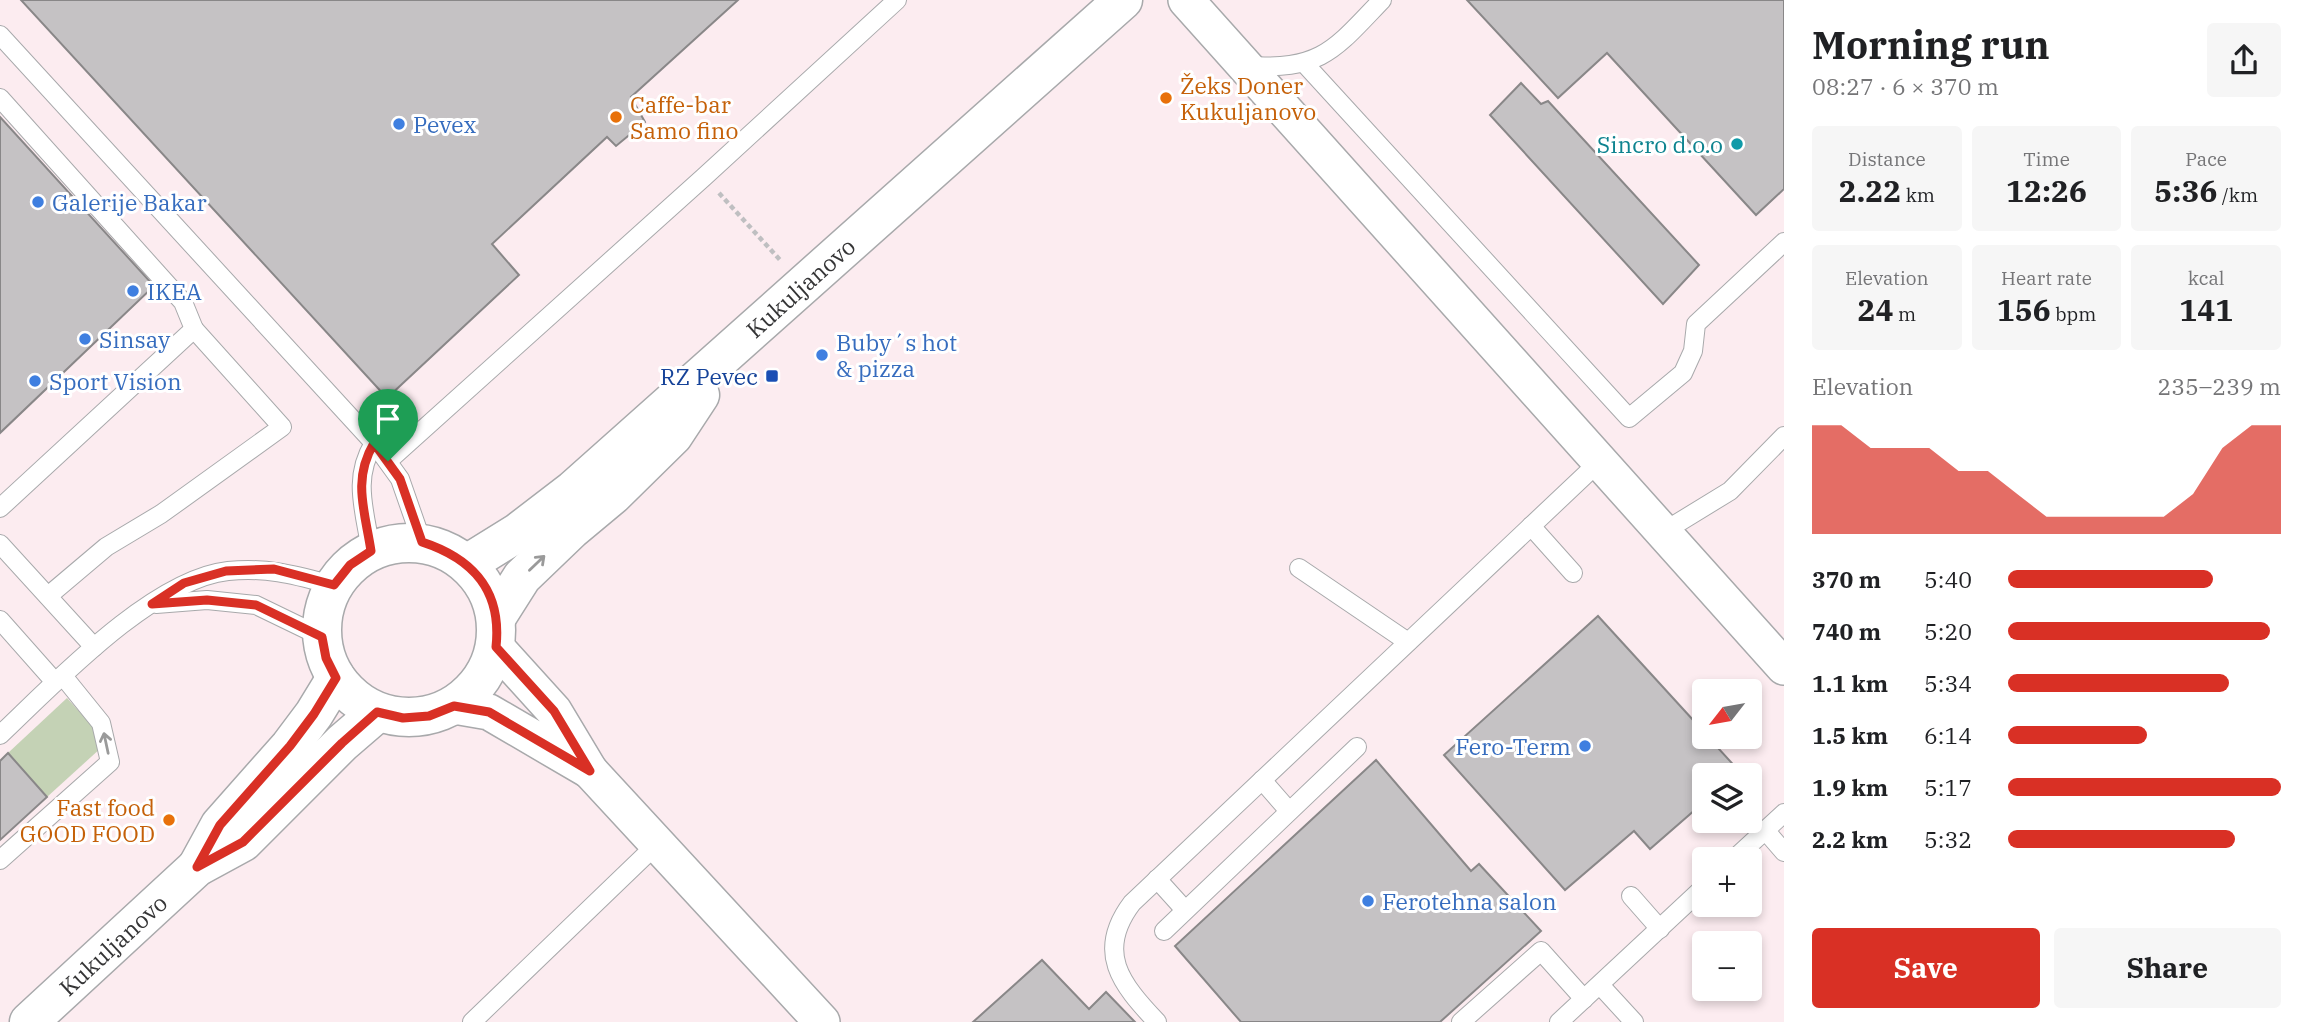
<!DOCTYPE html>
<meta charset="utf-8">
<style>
body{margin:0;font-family:"IBM Plex Serif",serif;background:#f6f6f6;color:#202124;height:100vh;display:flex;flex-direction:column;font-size:26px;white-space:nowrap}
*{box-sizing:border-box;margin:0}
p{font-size:23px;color:#757577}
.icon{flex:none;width:38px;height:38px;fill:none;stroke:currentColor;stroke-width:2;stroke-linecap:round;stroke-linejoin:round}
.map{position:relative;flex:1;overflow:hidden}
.details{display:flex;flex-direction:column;background:#fff;width:525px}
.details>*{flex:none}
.needle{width:46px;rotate:239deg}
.fabs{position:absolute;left:1692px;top:679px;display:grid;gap:14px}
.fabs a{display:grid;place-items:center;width:70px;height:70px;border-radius:7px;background:#fff;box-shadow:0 4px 10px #0003;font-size:35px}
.pin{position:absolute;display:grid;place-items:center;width:60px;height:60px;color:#fff;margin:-72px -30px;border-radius:50% 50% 50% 0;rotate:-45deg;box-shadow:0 0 7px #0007}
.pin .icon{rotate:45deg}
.round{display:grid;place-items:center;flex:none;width:74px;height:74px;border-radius:7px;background:#f6f6f6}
.head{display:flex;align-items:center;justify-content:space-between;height:119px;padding:0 28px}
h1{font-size:38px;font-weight:700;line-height:52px}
.stats{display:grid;grid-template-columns:repeat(3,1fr);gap:10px;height:119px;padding:7px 28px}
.stats div{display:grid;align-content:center;border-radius:7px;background:#f6f6f6;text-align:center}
.stats b{font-size:30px;font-weight:700}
.stats small{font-size:19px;font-weight:400}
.stats p{font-size:19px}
.chart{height:196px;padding:14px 28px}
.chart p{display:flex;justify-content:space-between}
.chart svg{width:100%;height:126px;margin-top:7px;fill:#d93025;opacity:.7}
.action{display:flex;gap:14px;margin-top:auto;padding:14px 28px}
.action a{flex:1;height:80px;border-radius:7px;background:#d93025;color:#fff;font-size:28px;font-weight:700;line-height:80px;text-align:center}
.action a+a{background:#f6f6f6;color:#202124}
ul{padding:0 28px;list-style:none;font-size:23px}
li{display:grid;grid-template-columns:112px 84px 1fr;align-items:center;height:52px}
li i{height:18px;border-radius:9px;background:#d93025}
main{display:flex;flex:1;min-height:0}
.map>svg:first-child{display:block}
.commercial{fill:#fcecf0;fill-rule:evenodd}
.green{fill:#c4d2b5}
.building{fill:#c5c2c4;stroke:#898788;stroke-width:2}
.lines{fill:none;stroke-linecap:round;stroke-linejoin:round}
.lane-casing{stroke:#a8a9ab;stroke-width:20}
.street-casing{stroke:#a8a9ab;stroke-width:38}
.secondary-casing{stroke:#a8a9ab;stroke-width:41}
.path{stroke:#bfbfc1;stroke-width:4.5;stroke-dasharray:5 3.5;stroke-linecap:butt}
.lane{stroke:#fff;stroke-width:18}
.street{stroke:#fff;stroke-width:35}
.secondary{stroke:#fff;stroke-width:38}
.oneway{stroke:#9a9a9a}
.route-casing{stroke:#fff;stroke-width:14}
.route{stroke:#d93025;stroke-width:9}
.food-dot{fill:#e8710a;stroke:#fff;stroke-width:2.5}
.shop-dot{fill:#3f7fe0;stroke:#fff;stroke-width:2.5}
.culture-dot{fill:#0f9aa8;stroke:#fff;stroke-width:2.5}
.transit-dot{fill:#1a4fb4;stroke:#fff;stroke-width:2.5}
.labels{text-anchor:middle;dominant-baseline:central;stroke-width:6;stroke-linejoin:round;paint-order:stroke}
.food-label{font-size:23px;fill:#c56008;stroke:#fff;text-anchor:start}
.shop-label{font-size:23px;fill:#366cbe;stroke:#fff;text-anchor:start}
.culture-label{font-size:23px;fill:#0d838f;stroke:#fff;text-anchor:end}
.street-label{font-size:23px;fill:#353536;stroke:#fff}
.transit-label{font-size:23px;fill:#164399;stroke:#fff;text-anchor:end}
</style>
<main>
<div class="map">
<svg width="1784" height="1022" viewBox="0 0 1784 1022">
<rect width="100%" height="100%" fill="#fafbfd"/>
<!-- commercial -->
<path class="commercial" d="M0,0H1784V1022H0ZM1704,691H1750V737H1704ZM1704,775H1750V821H1704ZM1704,859H1750V905H1704ZM1704,943H1750V989H1704Z"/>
<!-- green -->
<path class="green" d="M67,698L96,730L102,747L47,797L8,753Z"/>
<!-- building -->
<g class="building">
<path d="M21,0H738L631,97L645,122L616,146L607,137L492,244L519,275L387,398Z"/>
<path d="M1467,0H1784V189L1756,215L1607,53L1558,98Z"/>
<path d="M1521,83L1541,104L1548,101L1699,265L1663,304L1490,115Z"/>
<path d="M0,117L154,286L0,433Z"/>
<path d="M1598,616L1704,732V737H1708L1740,772L1736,775H1704V802L1650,849L1634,831L1565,890L1444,755Z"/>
<path d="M8,753L47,797L0,840V761Z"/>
<path d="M1376,760L1471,871L1479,864L1541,931L1440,1022H1241L1175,946Z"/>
<path d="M1042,960L1089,1009L1106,992L1135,1022H973Z"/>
</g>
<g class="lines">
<defs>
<g id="lane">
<path d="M0,35L374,443L400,479L422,542"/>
<path d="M1304,63L1629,418L1683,373L1693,351L1696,324L1784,242"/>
<path d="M1248,66C1322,70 1334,50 1382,0"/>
<path d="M0,98L183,302L194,329L0,508"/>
<path d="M388,461L704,177L897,0"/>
<path d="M1531,526L1573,573"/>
<path d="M1663,532L1730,491L1784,436"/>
<path d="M0,544L94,647"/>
<path d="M371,551C365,511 352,479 374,443"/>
<path d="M1299,568L1408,642"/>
<path d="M48,596L106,547L161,514L282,427L194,329"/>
<path d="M156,604L207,600L256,605L322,637"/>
<path d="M0,620L55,682"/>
<path d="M0,735C54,684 153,579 228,571C268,567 295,575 333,585"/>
<path d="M1262,780L1289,811"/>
<path d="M1765,830L1784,852"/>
<path d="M1734,859L1784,813"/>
<path d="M0,860L110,762L101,723L63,676"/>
<path d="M1157,879L1185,910"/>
<path d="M1631,896L1660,929"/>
<path d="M1164,931L1357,747"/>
<path d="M1600,985L1634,1022"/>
<path d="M472,1022L657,844"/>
<path d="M1157,1022C1121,984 1095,952 1132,903L1600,461"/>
<path d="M1461,1022L1541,951L1584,999"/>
<path d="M1559,1022L1704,887"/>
</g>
<g id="street">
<path d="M1186,0L1784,667"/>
<path d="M454,706L489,712L590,771L554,711L496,647"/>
<path d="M590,771L822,1022"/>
</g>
<g id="secondary">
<circle cx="409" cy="630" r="87"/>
<path id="s1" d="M467,564L517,533L573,490L1123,0"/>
<path d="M496,618L522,577L571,530L613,495L673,436L700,395"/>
<path d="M197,867L220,825L290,746L314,714L336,678"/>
<path id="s2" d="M29,1022L197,867L243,842L342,743L378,712"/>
</g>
</defs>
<!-- lane casing -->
<use href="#lane" class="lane-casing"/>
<!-- street casing -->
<use href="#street" class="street-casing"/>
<!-- secondary casing -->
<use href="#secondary" class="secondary-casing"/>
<!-- path -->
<path class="path" d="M719,193L781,261"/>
<!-- lane -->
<use href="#lane" class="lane"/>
<!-- street -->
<use href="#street" class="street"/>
<!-- secondary -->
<use href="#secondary" class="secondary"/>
</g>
<!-- one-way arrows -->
<defs><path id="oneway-shaft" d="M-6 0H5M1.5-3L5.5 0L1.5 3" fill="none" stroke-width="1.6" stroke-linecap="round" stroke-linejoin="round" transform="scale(1.75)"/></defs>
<g class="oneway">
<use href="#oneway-shaft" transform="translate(537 563) rotate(-44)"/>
<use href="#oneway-shaft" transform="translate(106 743) rotate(-102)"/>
</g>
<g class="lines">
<defs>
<path id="route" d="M374,443L400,479L422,542C474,559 502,591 496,647L554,711L590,771L489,712L454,706L429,716L403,718L377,712L342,743L243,842L197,867L220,825L290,746L314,714L336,678L326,658L322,637L256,605L207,600L152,604L184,583L226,571L274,569L334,585L350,565L371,551C365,511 352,480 374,443Z"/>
</defs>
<!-- route casing -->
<use href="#route" class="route-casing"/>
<!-- route -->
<use href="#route" class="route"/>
</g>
<!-- markers -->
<g class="food-dot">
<circle cx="1166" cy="98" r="7"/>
<circle cx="616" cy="117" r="7"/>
<circle cx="169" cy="820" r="7"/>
</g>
<g class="shop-dot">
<circle cx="399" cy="124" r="7"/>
<circle cx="38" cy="202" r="7"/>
<circle cx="133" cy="291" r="7"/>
<circle cx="85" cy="339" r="7"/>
<circle cx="822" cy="355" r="7"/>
<circle cx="35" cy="381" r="7"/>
<circle cx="1585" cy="746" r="7"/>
<circle cx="1368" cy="901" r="7"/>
</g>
<circle class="culture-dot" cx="1737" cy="144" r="7"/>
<rect class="transit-dot" x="765" y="369" width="14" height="14" rx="3.5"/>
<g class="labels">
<!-- food labels -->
<g class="food-label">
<text x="1180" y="85">Žeks Doner<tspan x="1180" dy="26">Kukuljanovo</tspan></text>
<text x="630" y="104">Caffe-bar<tspan x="630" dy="26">Samo fino</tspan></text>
<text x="155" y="807" text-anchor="end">Fast food<tspan x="155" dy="26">GOOD FOOD</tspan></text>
</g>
<!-- shop labels -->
<g class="shop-label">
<text x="413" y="124">Pevex</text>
<text x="52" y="202">Galerije Bakar</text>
<text x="147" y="291">IKEA</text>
<text x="99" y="339">Sinsay</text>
<text x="836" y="342">Buby´s hot<tspan x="836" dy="26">&amp; pizza</tspan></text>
<text x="49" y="381">Sport Vision</text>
<text x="1571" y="746" text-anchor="end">Fero-Term</text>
<text x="1382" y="901">Ferotehna salon</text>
</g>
<!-- culture labels -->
<g class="culture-label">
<text x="1723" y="144">Sincro d.o.o</text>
</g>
<!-- street labels -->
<g class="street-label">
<text stroke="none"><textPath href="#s1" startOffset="434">Kukuljanovo</textPath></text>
<text stroke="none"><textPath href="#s2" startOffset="114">Kukuljanovo</textPath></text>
</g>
<!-- transit labels -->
<g class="transit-label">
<text x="758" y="376">RZ Pevec</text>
</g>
</g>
</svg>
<div class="fabs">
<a><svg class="needle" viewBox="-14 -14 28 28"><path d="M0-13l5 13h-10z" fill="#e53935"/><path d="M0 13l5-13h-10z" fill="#757577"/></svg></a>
<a><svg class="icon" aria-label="layers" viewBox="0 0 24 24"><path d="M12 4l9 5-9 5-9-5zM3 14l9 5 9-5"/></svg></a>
<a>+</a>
<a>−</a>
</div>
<div class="pin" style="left:388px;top:461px;background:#1e9e55"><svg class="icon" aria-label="arrive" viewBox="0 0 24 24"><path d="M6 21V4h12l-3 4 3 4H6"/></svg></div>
</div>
<section class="details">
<div class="head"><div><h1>Morning run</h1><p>08:27 · 6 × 370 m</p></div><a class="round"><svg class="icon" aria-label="share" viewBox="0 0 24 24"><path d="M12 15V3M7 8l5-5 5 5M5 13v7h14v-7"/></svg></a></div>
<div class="stats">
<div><p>Distance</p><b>2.22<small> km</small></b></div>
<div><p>Time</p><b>12:26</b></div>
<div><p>Pace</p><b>5:36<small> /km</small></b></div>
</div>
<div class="stats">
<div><p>Elevation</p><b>24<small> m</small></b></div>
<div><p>Heart rate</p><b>156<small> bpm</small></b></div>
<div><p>kcal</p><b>141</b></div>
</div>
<div class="chart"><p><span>Elevation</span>235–239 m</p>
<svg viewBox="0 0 160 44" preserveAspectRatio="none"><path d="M0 44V6L10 6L20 14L30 14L40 14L50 22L60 22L70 30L80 38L90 38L100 38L110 38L120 38L130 30L140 14L150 6L160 6V44z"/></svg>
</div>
<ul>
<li><b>370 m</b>5:40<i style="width:75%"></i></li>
<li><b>740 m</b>5:20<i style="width:96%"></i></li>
<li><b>1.1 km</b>5:34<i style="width:81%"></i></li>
<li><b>1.5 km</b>6:14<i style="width:51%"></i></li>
<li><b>1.9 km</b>5:17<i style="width:100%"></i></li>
<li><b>2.2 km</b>5:32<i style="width:83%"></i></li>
</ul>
<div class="action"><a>Save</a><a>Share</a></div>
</section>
</main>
